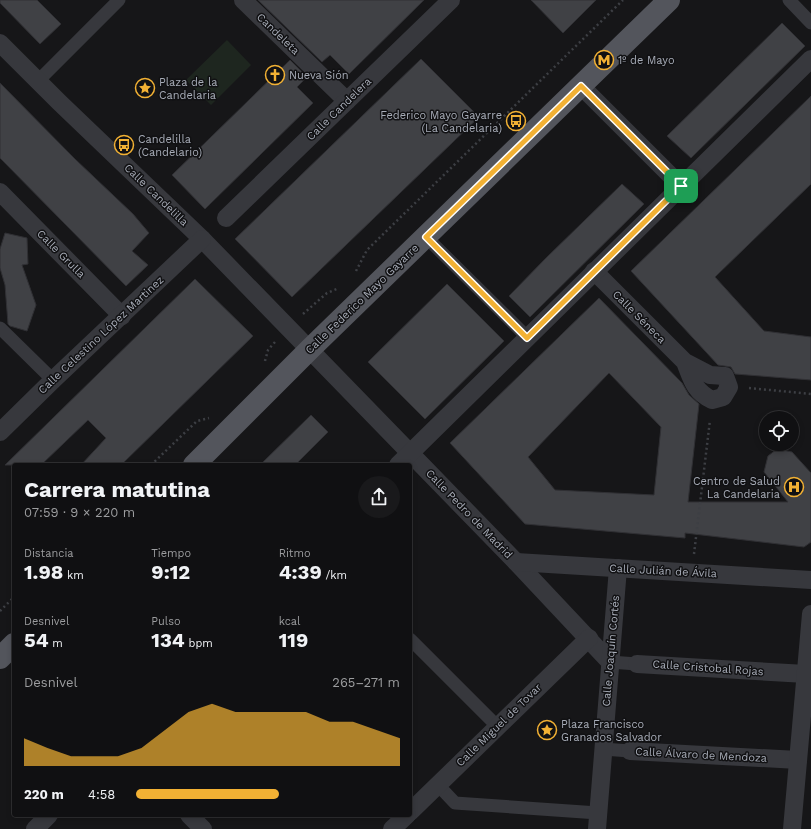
<!DOCTYPE html>
<html lang="es">
<meta charset="utf-8">
<style>
body{margin:0;font-family:"Work Sans",sans-serif;background:#19191b;color:#f1f3f6;height:100vh;display:flex;flex-direction:column;font-size:15px;white-space:nowrap}
*{box-sizing:border-box;margin:0}
p{font-size:13px;color:#9c9d9f}
.icon{flex:none;width:22px;height:22px;fill:none;stroke:currentColor;stroke-width:2;stroke-linecap:round;stroke-linejoin:round}
.map{position:relative;flex:1;overflow:hidden}
.side{position:absolute;left:12px;top:463px;width:400px;height:354px;display:flex;flex-direction:column;background:#101012;border-radius:4px;box-shadow:0 2px 6px #0003,0 0 0 1px #303032}
.side>*{flex:none}
.buttons{position:absolute;left:759px;top:411px;display:grid;gap:8px}
.buttons a{display:grid;place-items:center;width:40px;height:40px;border-radius:50%;background:#101012;box-shadow:0 2px 6px #0003,0 0 0 1px #303032;font-size:20px}
.pin{position:absolute;display:grid;place-items:center;width:34px;height:34px;color:#fff;margin:-17px;border-radius:8px;box-shadow:0 2px 6px #0006}
.round{display:grid;place-items:center;flex:none;width:42px;height:42px;border-radius:21px;background:#19191b}
.summary{display:flex;align-items:center;justify-content:space-between;height:68px;padding:0 12px}
h1{font-size:22px;font-weight:700;line-height:30px}
.stats{display:grid;grid-template-columns:repeat(3,1fr);gap:6px;height:68px;padding:4px 12px}
.stats div{display:grid;align-content:center}
.stats b{font-size:20px;font-weight:700}
.stats small{font-size:11px;font-weight:400}
.stats p{font-size:11px}
.chart{height:112px;padding:8px 12px}
.chart p{display:flex;justify-content:space-between}
.chart svg{width:100%;height:72px;margin-top:4px;fill:#f2b134;opacity:.7}
ul{padding:0 12px;list-style:none;font-size:13px}
li{display:grid;grid-template-columns:64px 48px 1fr;align-items:center;height:30px}
li i{height:10px;border-radius:5px;background:#f2b134}
.map>svg:first-child{display:block}
.green{fill:#1e261f}
.building{fill:#404145;stroke:#303034;fill-rule:evenodd}
.lines{fill:none;stroke-linecap:round;stroke-linejoin:round}
.path{stroke:#3d3f44;stroke-width:2.5;stroke-dasharray:2 3;stroke-linecap:butt}
.pedestrian{stroke:#37383d;stroke-width:13}
.minor{stroke:#37383d;stroke-width:18}
.primary{stroke:#53555c;stroke-width:22}
.route-casing{stroke:#fff;stroke-width:8}
.route{stroke:#f2b134;stroke-width:5}
.labels{text-anchor:middle;dominant-baseline:central;stroke-width:3;stroke-linejoin:round;paint-order:stroke}
.street-label{font-size:11px;fill:#a8adb8;stroke:#111113}
.poi-label{font-size:11px;fill:#a8adb8;stroke:#111113;text-anchor:start}
</style>
<div class="map">
<svg width="811" height="829" viewBox="0 0 811 829">
<rect width="100%" height="100%" fill="#161618"/>
<!-- green -->
<path class="green" d="M227,40L251,65L211,105L186,80Z"/>
<!-- building -->
<g class="building">
<path d="M0,0H37L61,24L40,44L0,3Z"/>
<path d="M258,0H424L349,74L330,55L322,62Z"/>
<path d="M531,0H596L563,33Z"/>
<path d="M782,23L805,46L691,158L667,136Z"/>
<path d="M421,59L479,117L292,297L235,239Z"/>
<path d="M290,60L307,77L297,87L313,103L205,209L172,175Z"/>
<path d="M0,83L75,159L133,214L149,233L132,251L148,265L126,286L0,158Z"/>
<path d="M811,96V184L715,277L764,331L811,337V380L735,374L731,367L718,365L631,271Z"/>
<path d="M622,184L644,204L530,317L509,296L546,258Z"/>
<path d="M5,233L27,238L28,264L22,265L36,305L27,331L10,326L8,324L5,285L0,268V249Z"/>
<path d="M195,279L253,336L121,465H81L106,438L88,420L41,465H5Z"/>
<path d="M447,284L504,341L425,419L368,362Z"/>
<path d="M599,298L682,383L689,395L699,404L688,502H788L764,472L768,456L777,449L792,452L811,473V542L804,547L685,533V538L525,524L450,443ZM609,373L661,427L654,495L555,490L528,457Z"/>
<path d="M311,415L328,432L295,465H260Z"/>
</g>
<g class="lines">
<!-- path -->
<g class="path">
<path d="M356,271L367,250L623,0"/>
<path d="M303,314L327,293L339,288"/>
<path d="M265,361L268,350L275,342"/>
<path d="M749,388L811,394"/>
<path d="M151,465L197,421L209,418"/>
<path d="M694,554L710,420"/>
<path d="M0,611L14,597"/>
</g>
<!-- pedestrian -->
<g class="pedestrian">
<path d="M789,0L811,23"/>
<path d="M38,81L119,0"/>
<path d="M426,237L527,337"/>
<path d="M0,328L53,380"/>
<path d="M410,639L498,727"/>
<path d="M610,662L637,664"/>
<path d="M603,749L630,751"/>
<path d="M438,785L455,803L598,813"/>
</g>
<!-- minor -->
<g class="minor">
<path d="M243,0L347,101"/>
<path d="M0,43L59,102L202,239L516,562L610,662"/>
<path d="M581,86L681,186"/>
<path d="M0,192L122,316"/>
<path d="M226,218L451,0"/>
<path d="M594,271L685,362L710,375L725,376L729,387L723,397L712,400C694,391 692,380 685,362"/>
<path d="M0,432L53,380L202,239"/>
<path d="M398,465L811,59"/>
<path d="M516,562L811,580"/>
<path d="M637,664L806,674"/>
<path d="M630,751L798,760"/>
<path d="M410,812L589,638"/>
<path d="M189,815L203,829"/>
<path d="M35,829L49,815"/>
<path d="M392,829L407,815"/>
<path d="M597,829L618,568"/>
<path d="M792,829L811,614"/>
</g>
<!-- primary -->
<g class="primary">
<path d="M194,465L310,349L669,0"/>
<path d="M0,658L14,644"/>
</g>
</g>
<g class="lines">
<defs>
<path id="route" d="M581,86L681,186L527,338L426,237Z"/>
</defs>
<!-- route casing -->
<use href="#route" class="route-casing"/>
<!-- route -->
<use href="#route" class="route"/>
</g>
<!-- icons -->
<defs>
<symbol id="metro-ring" viewBox="-11 -11 22 22"><circle r="9.5" fill="#111113" stroke="#f2b134" stroke-width="1.5"/><path d="M-5.5 5V-5H-3L0 0L3-5H5.5V5H3V-.5L0 4L-3-.5V5Z" fill="#f2b134"/></symbol>
<symbol id="church-ring" viewBox="-11 -11 22 22"><circle r="9.5" fill="#111113" stroke="#f2b134" stroke-width="1.5"/><path d="M-1.2-6h2.4v3.5h3.3v2.4h-3.3V6h-2.4V-.1h-3.3v-2.4h3.3Z" fill="#f2b134"/></symbol>
<symbol id="sight-ring" viewBox="-11 -11 22 22"><circle r="9.5" fill="#111113" stroke="#f2b134" stroke-width="1.5"/><path d="M0-6L1.8-2.2L6-1.7L2.9 1.2L3.7 5.4L0 3.3L-3.7 5.4L-2.9 1.2L-6-1.7L-1.8-2.2Z" fill="#f2b134"/></symbol>
<symbol id="bus-ring" viewBox="-11 -11 22 22"><circle r="9.5" fill="#111113" stroke="#f2b134" stroke-width="1.5"/><path d="M-5-6H5V4H4V6H2V4H-2V6H-4V4H-5ZM-3.5-4V0h7V-4ZM-3.5 1.2v1.5H-2V1.2ZM2 1.2v1.5H3.5V1.2Z" fill="#f2b134"/></symbol>
<symbol id="hospital-ring" viewBox="-11 -11 22 22"><circle r="9.5" fill="#111113" stroke="#f2b134" stroke-width="1.5"/><path d="M-5-5h3v3.5h4V-5h3V5h-3V1.5h-4V5h-3Z" fill="#f2b134"/></symbol>
</defs>
<g fill-rule="evenodd">
<use href="#metro-ring" x="593" y="49" width="22" height="22"/>
<use href="#church-ring" x="264" y="64" width="22" height="22"/>
<use href="#sight-ring" x="134" y="77" width="22" height="22"/>
<use href="#bus-ring" x="505" y="110" width="22" height="22"/>
<use href="#bus-ring" x="113" y="134" width="22" height="22"/>
<use href="#hospital-ring" x="783" y="476" width="22" height="22"/>
<use href="#sight-ring" x="536" y="719" width="22" height="22"/>
</g>
<g class="labels">
<!-- street labels -->
<g class="street-label">
<text transform="translate(278 34) rotate(44)">Candeleta</text>
<text transform="translate(339 109) rotate(-44)">Calle Candelera</text>
<text transform="translate(156 195) rotate(44)">Calle Candelilla</text>
<text transform="translate(61 254) rotate(45)">Calle Grulla</text>
<text transform="translate(362 299) rotate(-44)">Calle Federico Mayo Gayarre</text>
<text transform="translate(639 317) rotate(45)">Calle Séneca</text>
<text transform="translate(101 335) rotate(-43)">Calle Celestino López Martinez</text>
<text transform="translate(469 514) rotate(46)">Calle Pedro de Madrid</text>
<text transform="translate(663 571) rotate(3)">Calle Julián de Ávila</text>
<text transform="translate(611 651) rotate(-85)">Calle Joaquín Cortés</text>
<text transform="translate(708 668) rotate(4)">Calle Cristobal Rojas</text>
<text transform="translate(499 725) rotate(-44)">Calle Miguel de Tovar</text>
<text transform="translate(701 755) rotate(3)">Calle Álvaro de Mendoza</text>
</g>
<!-- poi labels -->
<g class="poi-label">
<text x="618" y="60">1º de Mayo</text>
<text x="289" y="75">Nueva Sión</text>
<text x="159" y="82">Plaza de la<tspan x="159" dy="13">Candelaria</tspan></text>
<text x="502" y="115" text-anchor="end">Federico Mayo Gayarre<tspan x="502" dy="13">(La Candelaria)</tspan></text>
<text x="138" y="139">Candelilla<tspan x="138" dy="13">(Candelario)</tspan></text>
<text x="780" y="481" text-anchor="end">Centro de Salud<tspan x="780" dy="13">La Candelaria</tspan></text>
<text x="561" y="724">Plaza Francisco<tspan x="561" dy="13">Granados Salvador</tspan></text>
</g>
</g>
</svg>
<div class="buttons">
<a><svg class="icon" aria-label="locate" viewBox="0 0 24 24"><circle cx="12" cy="12" r="6"/><path d="M12 2v4M12 18v4M2 12h4M18 12h4"/></svg></a>
</div>
<div class="pin" style="left:681px;top:186px;background:#1e9e55"><svg class="icon" aria-label="arrive" viewBox="0 0 24 24"><path d="M6 21V4h12l-3 4 3 4H6"/></svg></div>
<section class="side">
<div class="summary"><div><h1>Carrera matutina</h1><p>07:59 · 9 × 220 m</p></div><a class="round"><svg class="icon" aria-label="share" viewBox="0 0 24 24"><path d="M12 15V3M7 8l5-5 5 5M5 13v7h14v-7"/></svg></a></div>
<div class="stats">
<div><p>Distancia</p><b>1.98<small> km</small></b></div>
<div><p>Tiempo</p><b>9:12</b></div>
<div><p>Ritmo</p><b>4:39<small> /km</small></b></div>
</div>
<div class="stats">
<div><p>Desnivel</p><b>54<small> m</small></b></div>
<div><p>Pulso</p><b>134<small> bpm</small></b></div>
<div><p>kcal</p><b>119</b></div>
</div>
<div class="chart"><p><span>Desnivel</span>265–271 m</p>
<svg viewBox="0 0 160 44" preserveAspectRatio="none"><path d="M0 44V27L10 33L20 38L30 38L40 38L50 33L60 22L70 11L80 6L90 11L100 11L110 11L120 11L130 17L140 17L150 22L160 27V44z"/></svg>
</div>
<ul>
<li><b>220 m</b>4:58<i style="width:54%"></i></li>
</ul>
</section>
</div>
